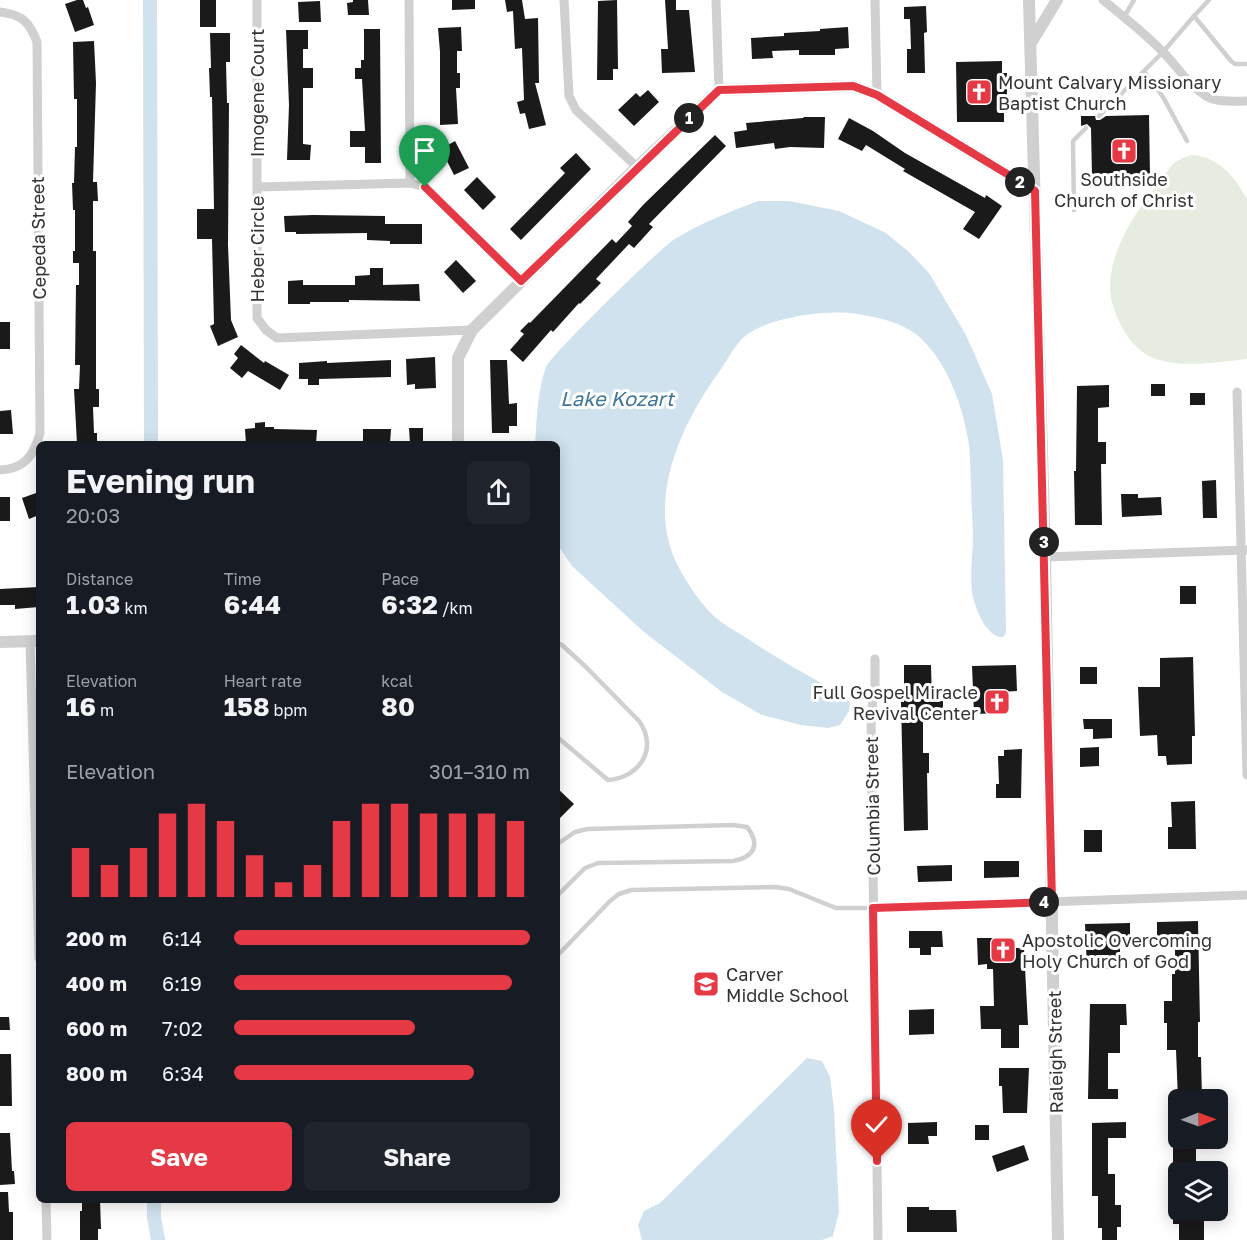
<!DOCTYPE html>
<meta charset="utf-8">
<style>
body{margin:0;font-family:"Golos Text",sans-serif;background:#20242c;color:#f1f3f6;height:100vh;display:flex;flex-direction:column;font-size:22px;white-space:nowrap}
*{box-sizing:border-box;margin:0}
p{font-size:20px;color:#9ea1a6}
.icon{flex:none;width:33px;height:33px;fill:none;stroke:currentColor;stroke-width:2;stroke-linecap:round;stroke-linejoin:round}
.map{position:relative;flex:1;overflow:hidden}
.details{position:absolute;left:36px;top:441px;width:524px;height:762px;display:flex;flex-direction:column;background:#171b24;border-radius:9px;box-shadow:0 3px 15px #0003}
.details>*{flex:none}
.needle{width:39px;rotate:89deg}
.buttons{position:absolute;left:1168px;top:1089px;display:grid;gap:12px}
.buttons a{display:grid;place-items:center;width:60px;height:60px;border-radius:9px;background:#171b24;box-shadow:0 3px 15px #0003;font-size:30px}
.pin{position:absolute;display:grid;place-items:center;width:51px;height:51px;color:#fff;margin:-62px -26px;border-radius:50% 50% 50% 0;rotate:-45deg;box-shadow:0 0 6px #0007}
.pin .icon{rotate:45deg}
.km{position:absolute;width:30px;height:30px;margin:-15px;border-radius:50%;background:#222;color:#fff;font-size:16px;line-height:30px;text-align:center}
.round{display:grid;place-items:center;flex:none;width:63px;height:63px;border-radius:9px;background:#20242c}
.summary{display:flex;align-items:center;justify-content:space-between;height:102px;padding:0 30px}
h1{font-size:33px;font-weight:700;line-height:45px}
.stats{display:grid;grid-template-columns:repeat(3,1fr);gap:9px;height:102px;padding:6px 30px}
.stats div{display:grid;align-content:center}
.stats b{font-size:26px;font-weight:700}
.stats small{font-size:16px;font-weight:400}
.stats p{font-size:16px}
.chart{height:168px;padding:12px 30px}
.chart p{display:flex;justify-content:space-between}
.chart svg{width:100%;height:108px;margin-top:6px;stroke:#e63946;stroke-width:6}
.button{display:flex;gap:12px;margin-top:auto;padding:12px 30px}
.button a{flex:1;height:69px;border-radius:9px;background:#e63946;color:#fff;font-size:24px;font-weight:700;line-height:69px;text-align:center}
.button a+a{background:#20242c;color:#f1f3f6}
ul{padding:0 30px;list-style:none;font-size:20px}
li{display:grid;grid-template-columns:96px 72px 1fr;align-items:center;height:45px}
li i{height:15px;border-radius:8px;background:#e63946}
.map>svg:first-child{display:block}
.green{fill:#e6ecdf}
.water{fill:#cfe2ee}
.lines{fill:none;stroke-linecap:round;stroke-linejoin:round}
.canal{stroke:#cfe2ee;stroke-width:14}
.building{fill:#1a1a1a}
.service{stroke:#d0d0d0;stroke-width:4.5}
.minor{stroke:#d0d0d0;stroke-width:9}
.tertiary{stroke:#d0d0d0;stroke-width:12}
.route-casing{stroke:#fff;stroke-width:12}
.route{stroke:#e63946;stroke-width:8}
.labels{text-anchor:middle;dominant-baseline:central;stroke-width:6;stroke-linejoin:round;paint-order:stroke}
.poi-label{font-size:18px;fill:#333;stroke:#fff;text-anchor:start}
.street-label{font-size:18px;fill:#333;stroke:#fff}
.water-label{font-size:20px;font-style:italic;fill:#3f7597;stroke:#fff}
</style>
<div class="map">
<svg width="1247" height="1240" viewBox="0 0 1247 1240">
<rect width="100%" height="100%" fill="#fff"/>
<!-- green -->
<path class="green" d="M1192,155C1219,157 1235,177 1247,199V359C1218,362 1174,370 1147,355C1127,344 1109,308 1110,285C1112,243 1139,208 1164,176C1167,173 1169,168 1172,165C1177,160 1185,157 1192,155Z"/>
<!-- water -->
<g class="water">
<path d="M758,201H789L839,211L886,233L910,253L929,273L966,335L992,394L1003,460L1006,633L1003,637C986,638 974,606 972,592C970,576 972,559 973,543C973,523 971,503 971,484C970,469 971,454 968,439C962,404 946,359 917,335C901,322 877,317 857,314C829,309 766,317 744,337C735,345 728,359 721,369C681,424 643,503 680,570C689,586 701,604 715,617C724,625 737,632 748,639C779,660 812,678 845,696L850,703L849,711L840,725L828,728L801,725L762,715L722,692L644,632L572,566L557,544L556,444H535C537,419 537,392 546,367C550,356 661,247 675,239C701,223 729,212 758,201Z"/>
<path d="M807,1058L822,1061L830,1077L834,1110L839,1212L833,1236L822,1240H642L638,1225L644,1211L660,1203Z"/>
</g>
<g class="lines">
<!-- canal -->
<g class="canal">
<path d="M150,0L151,444"/>
<path d="M154,1200V1217L158,1240"/>
</g>
</g>
<!-- building -->
<g class="building">
<path d="M77,0H83L86,8L88,7L94,25L75,32L65,4Z"/>
<rect x="200" y="0" width="16" height="27"/>
<path d="M353,0H368L369,15H348L347,3L353,2Z"/>
<path d="M452,0H475V9L452,10Z"/>
<path d="M505,0H522L525,19L538,18L539,83H535L546,125L529,129L525,113L520,114L517,102L524,100L522,48L515,49L513,11L507,12Z"/>
<path d="M617,0L618,69H613V80H597L598,1Z"/>
<path d="M665,0H676V10H689L695,72L662,73L661,49H668Z"/>
<path d="M320,1L321,22H299L298,2Z"/>
<path d="M926,6L927,32L924,33L925,73H907V49H911L910,19H904V7Z"/>
<path d="M461,27L462,51H457V73H460V88H456L458,124L440,125V52L438,28Z"/>
<path d="M848,27L849,48L835,49V55H799V50L772,51L773,58L752,59L751,38L784,36V33L820,31V29Z"/>
<path d="M364,29H380L381,163H365V147H350V131H365L362,79H355V68H361V60H364Z"/>
<path d="M286,30H308V49H303V68H313V88H303V144L311,145L310,160H287L289,105Z"/>
<path d="M210,33H230V62H226L227,103H229L228,245L231,320L238,337L218,346L210,326L214,324L212,239H197V209H214L212,97H210L209,68H211Z"/>
<path d="M94,41L96,83L93,182H97L98,201H93V251H96V389H99V407H93L94,433H97V444H77L74,389H79L80,365H75L76,285H79V263H73V251H75V210H73L72,183H74L75,147H77V99H74L73,42Z"/>
<path d="M1002,61V73H1007V113H1004V122H957L956,62Z"/>
<path d="M648,90L659,102L634,126L618,110L636,93L640,97Z"/>
<path d="M1149,115L1150,176L1092,177L1091,128L1087,124L1081,126V116H1095L1096,120H1100L1106,116Z"/>
<path d="M804,117H825L824,148L790,147L775,149L774,143L736,148L734,132L747,130L746,123L803,118Z"/>
<path d="M849,118L873,131L905,153L985,198L986,195L1002,206L979,239L963,229L975,212L903,171L905,169L866,145L862,151L838,139Z"/>
<path d="M715,135L726,146L649,224L653,227L634,248L629,244L596,279L601,283L580,304L579,303L553,332L551,330L523,362L510,350L524,334L520,331L529,322L530,323L612,239L616,243L632,226L628,222L643,205Z"/>
<path d="M455,141L469,168L454,175L441,149Z"/>
<path d="M576,153L591,169L521,240L510,229L565,173L560,168Z"/>
<path d="M477,177L496,197L483,210L464,190Z"/>
<path d="M313,215L385,216V224H422V244H390V241L367,240V233L296,234V232H285L284,216Z"/>
<path d="M456,260L476,281L463,293L444,272Z"/>
<path d="M370,268H383V285L419,284L420,301L349,300V302H310V304H288V281L303,280V285H355V276L370,275Z"/>
<rect x="0" y="322" width="10" height="27"/>
<path d="M241,345L264,363L265,361L289,375L280,390L248,371L242,378L230,368L238,358L234,354Z"/>
<path d="M435,357L436,388L415,389V384L407,385L406,359Z"/>
<path d="M391,360V377L319,379V385H308V379H299V363L327,361V363Z"/>
<path d="M490,360H507L509,404L517,403V426H509V433H492Z"/>
<rect x="1151" y="384" width="14" height="12"/>
<path d="M1109,385V407L1098,408V442H1106V464H1101L1102,525H1075L1074,471H1076L1077,386Z"/>
<rect x="1190" y="393" width="15" height="12"/>
<path d="M11,410L13,434H0V411Z"/>
<path d="M265,422V427H274V429L317,430L316,444H289V442L246,444L245,429L255,428V423Z"/>
<path d="M423,428V444H410L409,428Z"/>
<path d="M363,429H391L390,444H363Z"/>
<path d="M1216,480L1217,518H1203L1202,481Z"/>
<path d="M39,492V515L29,519L22,498Z"/>
<path d="M1121,494H1138V498L1161,497L1162,515L1122,517Z"/>
<rect x="0" y="497" width="10" height="24"/>
<rect x="1180" y="586" width="16" height="18"/>
<path d="M39,587V607L15,609V605H0V589Z"/>
<path d="M1193,657L1195,736H1192V764L1167,765L1166,756H1158L1157,735L1140,736L1138,687H1160V658Z"/>
<path d="M904,665H931L932,701H943V720H923V753H929V773H927L928,830L904,831L901,702H904Z"/>
<path d="M1016,665L1017,691L1000,692L1001,713L974,714L972,666Z"/>
<rect x="1080" y="667" width="17" height="17"/>
<path d="M1083,719H1112V738L1093,739V729H1084Z"/>
<path d="M1099,747V766L1080,767V748Z"/>
<path d="M1022,749L1021,798H996V784H999L998,756H1004V750Z"/>
<path d="M556,787L574,804L556,822Z"/>
<path d="M1195,801L1196,849H1168V827H1172L1171,802Z"/>
<rect x="1084" y="830" width="18" height="22"/>
<path d="M984,861H1019V877L984,878Z"/>
<path d="M952,865V881L918,882L917,866Z"/>
<path d="M1198,921L1200,1022H1198V1057H1201L1202,1100H1178L1176,1050H1167V1023H1164V1001H1172V974H1175V936H1157V922Z"/>
<path d="M1130,923V942H1120V969H1087L1085,924Z"/>
<path d="M909,931H942L943,947H931V955H920V948H909Z"/>
<path d="M977,938H996L997,948H1024L1028,1025H1019V1048H1001V1029H981L980,1006H994L993,969H987V964L978,965Z"/>
<path d="M1090,1004H1126L1127,1025H1120V1053H1108V1089H1118V1099H1088Z"/>
<path d="M934,1009V1034L909,1035V1010Z"/>
<path d="M0,1017H9L10,1030H0Z"/>
<path d="M0,1054H11L12,1106H0Z"/>
<path d="M999,1068H1029L1027,1113H1003L1002,1086H999Z"/>
<path d="M937,1122V1136H928L929,1144H908V1123Z"/>
<path d="M1126,1122V1138H1108V1174H1115V1205H1121V1227H1117V1240H1102V1228H1098V1196H1092V1123Z"/>
<rect x="975" y="1125" width="14" height="15"/>
<path d="M0,1133H10L12,1171H14L15,1184L0,1185Z"/>
<path d="M1173,1142H1196V1172H1179L1178,1162H1173Z"/>
<path d="M1024,1145L1029,1160L997,1172L992,1156Z"/>
<path d="M0,1192H8L9,1212H13V1240H0Z"/>
<path d="M82,1200H100L101,1229H98V1240H80V1211H82Z"/>
<path d="M907,1207H929V1210H956L957,1232H907Z"/>
<path d="M1173,1210H1204V1240H1179V1224H1173Z"/>
</g>
<g class="lines">
<!-- service -->
<g class="service">
<path d="M1194,16L1209,0"/>
<path d="M1124,17L1134,0"/>
<path d="M1144,71L1163,97L1187,141"/>
<path d="M1099,116L1163,52L1194,16L1231,61L1235,64H1247"/>
<path d="M1074,210L1073,141L1086,128"/>
<path d="M556,643L562,645L586,667L639,721C659,749 639,778 608,780L556,736"/>
<path d="M556,845L575,832L587,829L733,825L747,827C761,845 754,857 733,861L598,863L585,868L556,897"/>
<path d="M556,957L610,901L619,894L631,890L775,887L789,889L836,908H873"/>
</g>
<!-- minor -->
<g class="minor">
<path d="M257,0V318L266,330L277,338L472,330"/>
<path d="M409,0L410,183"/>
<path d="M564,0L569,96L576,110L637,167"/>
<path d="M716,0L719,90"/>
<path d="M875,0L877,95"/>
<path d="M1103,0C1124,17 1145,33 1163,52C1178,67 1188,85 1206,96C1217,103 1234,101 1247,101"/>
<path d="M0,12C22,15 29,21 37,42L40,433C34,455 25,469 0,470"/>
<path d="M258,187L410,183L425,187L521,281"/>
<path d="M1237,392L1247,775"/>
<path d="M1045,557L1246,550"/>
<path d="M30,641L39,958"/>
<path d="M875,659V686L871,714L878,1240"/>
<path d="M873,908L1247,895"/>
<path d="M46,1200L47,1240"/>
</g>
<!-- tertiary -->
<g class="tertiary">
<path d="M1029,0L1045,557L1058,1240"/>
<path d="M1031,43L1057,0"/>
<path d="M458,444V358L472,330L637,167L719,90L853,86L877,95L1035,191"/>
<path d="M0,642L39,641"/>
</g>
</g>
<g class="lines">
<defs>
<path id="route" d="M425,187L521,281L719,90L853,86L877,95L1035,191L1052,902L873,908L877,1161"/>
</defs>
<!-- route casing -->
<use href="#route" class="route-casing"/>
<!-- route -->
<use href="#route" class="route"/>
</g>
<!-- icons -->
<defs>
<symbol id="church-square" viewBox="-11 -11 22 22"><rect x="-9" y="-9" width="18" height="18" rx="4" fill="#e63946" stroke="#fff"/><path d="M-1.2-6h2.4v3.5h3.3v2.4h-3.3V6h-2.4V-.1h-3.3v-2.4h3.3Z" fill="#fff"/></symbol>
<symbol id="school-square" viewBox="-11 -11 22 22"><rect x="-9" y="-9" width="18" height="18" rx="4" fill="#e63946" stroke="#fff"/><path d="M0-5L7-2L0 1L-7-2ZM-4 1L0 2.5L4 1V4Q0 6-4 4Z" fill="#fff"/></symbol>
</defs>
<g fill-rule="evenodd">
<use href="#church-square" x="964" y="77" width="30" height="30"/>
<use href="#church-square" x="1109" y="136" width="30" height="30"/>
<use href="#church-square" x="982" y="687" width="30" height="30"/>
<use href="#church-square" x="988" y="935" width="30" height="30"/>
<use href="#school-square" x="691" y="969" width="30" height="30"/>
</g>
<g class="labels">
<!-- poi labels -->
<g class="poi-label">
<text x="998" y="82">Mount Calvary Missionary<tspan x="998" dy="21">Baptist Church</tspan></text>
<text x="1124" y="179" text-anchor="middle">Southside<tspan x="1124" dy="21">Church of Christ</tspan></text>
<text x="978" y="692" text-anchor="end">Full Gospel Miracle<tspan x="978" dy="21">Revival Center</tspan></text>
<text x="1022" y="940">Apostolic Overcoming<tspan x="1022" dy="21">Holy Church of God</tspan></text>
<text x="726" y="974">Carver<tspan x="726" dy="21">Middle School</tspan></text>
</g>
<!-- street labels -->
<g class="street-label">
<text transform="translate(257 93) rotate(-90)">Imogene Court</text>
<text transform="translate(38 238) rotate(-91)">Cepeda Street</text>
<text transform="translate(257 249) rotate(-90)">Heber Circle</text>
<text transform="translate(872 806) rotate(-91)">Columbia Street</text>
<text transform="translate(1055 1052) rotate(-91)">Raleigh Street</text>
</g>
<!-- water labels -->
<g class="water-label">
<text x="617" y="398">Lake Kozart</text>
</g>
</g>
</svg>
<div class="buttons">
<a><svg class="needle" viewBox="-14 -14 28 28"><path d="M0-13l5 13h-10z" fill="#e53935"/><path d="M0 13l5-13h-10z" fill="#9ea1a6"/></svg></a>
<a><svg class="icon" aria-label="layers" viewBox="0 0 24 24"><path d="M12 4l9 5-9 5-9-5zM3 14l9 5 9-5"/></svg></a>
</div>
<div class="pin" style="left:425px;top:187px;background:#1e9e55"><svg class="icon" aria-label="arrive" viewBox="0 0 24 24"><path d="M6 21V4h12l-3 4 3 4H6"/></svg></div>
<div class="pin" style="left:877px;top:1161px;background:#d93025"><svg class="icon" aria-label="check" viewBox="0 0 24 24"><path d="M5 12l5 5 9-10"/></svg></div>
<b class="km" style="left:689px;top:118px">1</b>
<b class="km" style="left:1020px;top:182px">2</b>
<b class="km" style="left:1044px;top:542px">3</b>
<b class="km" style="left:1044px;top:902px">4</b>
<section class="details">
<div class="summary"><div><h1>Evening run</h1><p>20:03</p></div><a class="round"><svg class="icon" aria-label="share" viewBox="0 0 24 24"><path d="M12 15V3M7 8l5-5 5 5M5 13v7h14v-7"/></svg></a></div>
<div class="stats">
<div><p>Distance</p><b>1.03<small> km</small></b></div>
<div><p>Time</p><b>6:44</b></div>
<div><p>Pace</p><b>6:32<small> /km</small></b></div>
</div>
<div class="stats">
<div><p>Elevation</p><b>16<small> m</small></b></div>
<div><p>Heart rate</p><b>158<small> bpm</small></b></div>
<div><p>kcal</p><b>80</b></div>
</div>
<div class="chart"><p><span>Elevation</span>301–310 m</p>
<svg viewBox="0 0 160 44" preserveAspectRatio="none"><path d="M5 44V24M15 44V31M25 44V24M35 44V10M45 44V6M55 44V13M65 44V27M75 44V38M85 44V31M95 44V13M105 44V6M115 44V6M125 44V10M135 44V10M145 44V10M155 44V13"/></svg>
</div>
<ul>
<li><b>200 m</b>6:14<i style="width:100%"></i></li>
<li><b>400 m</b>6:19<i style="width:94%"></i></li>
<li><b>600 m</b>7:02<i style="width:61%"></i></li>
<li><b>800 m</b>6:34<i style="width:81%"></i></li>
</ul>
<div class="button"><a>Save</a><a>Share</a></div>
</section>
</div>
